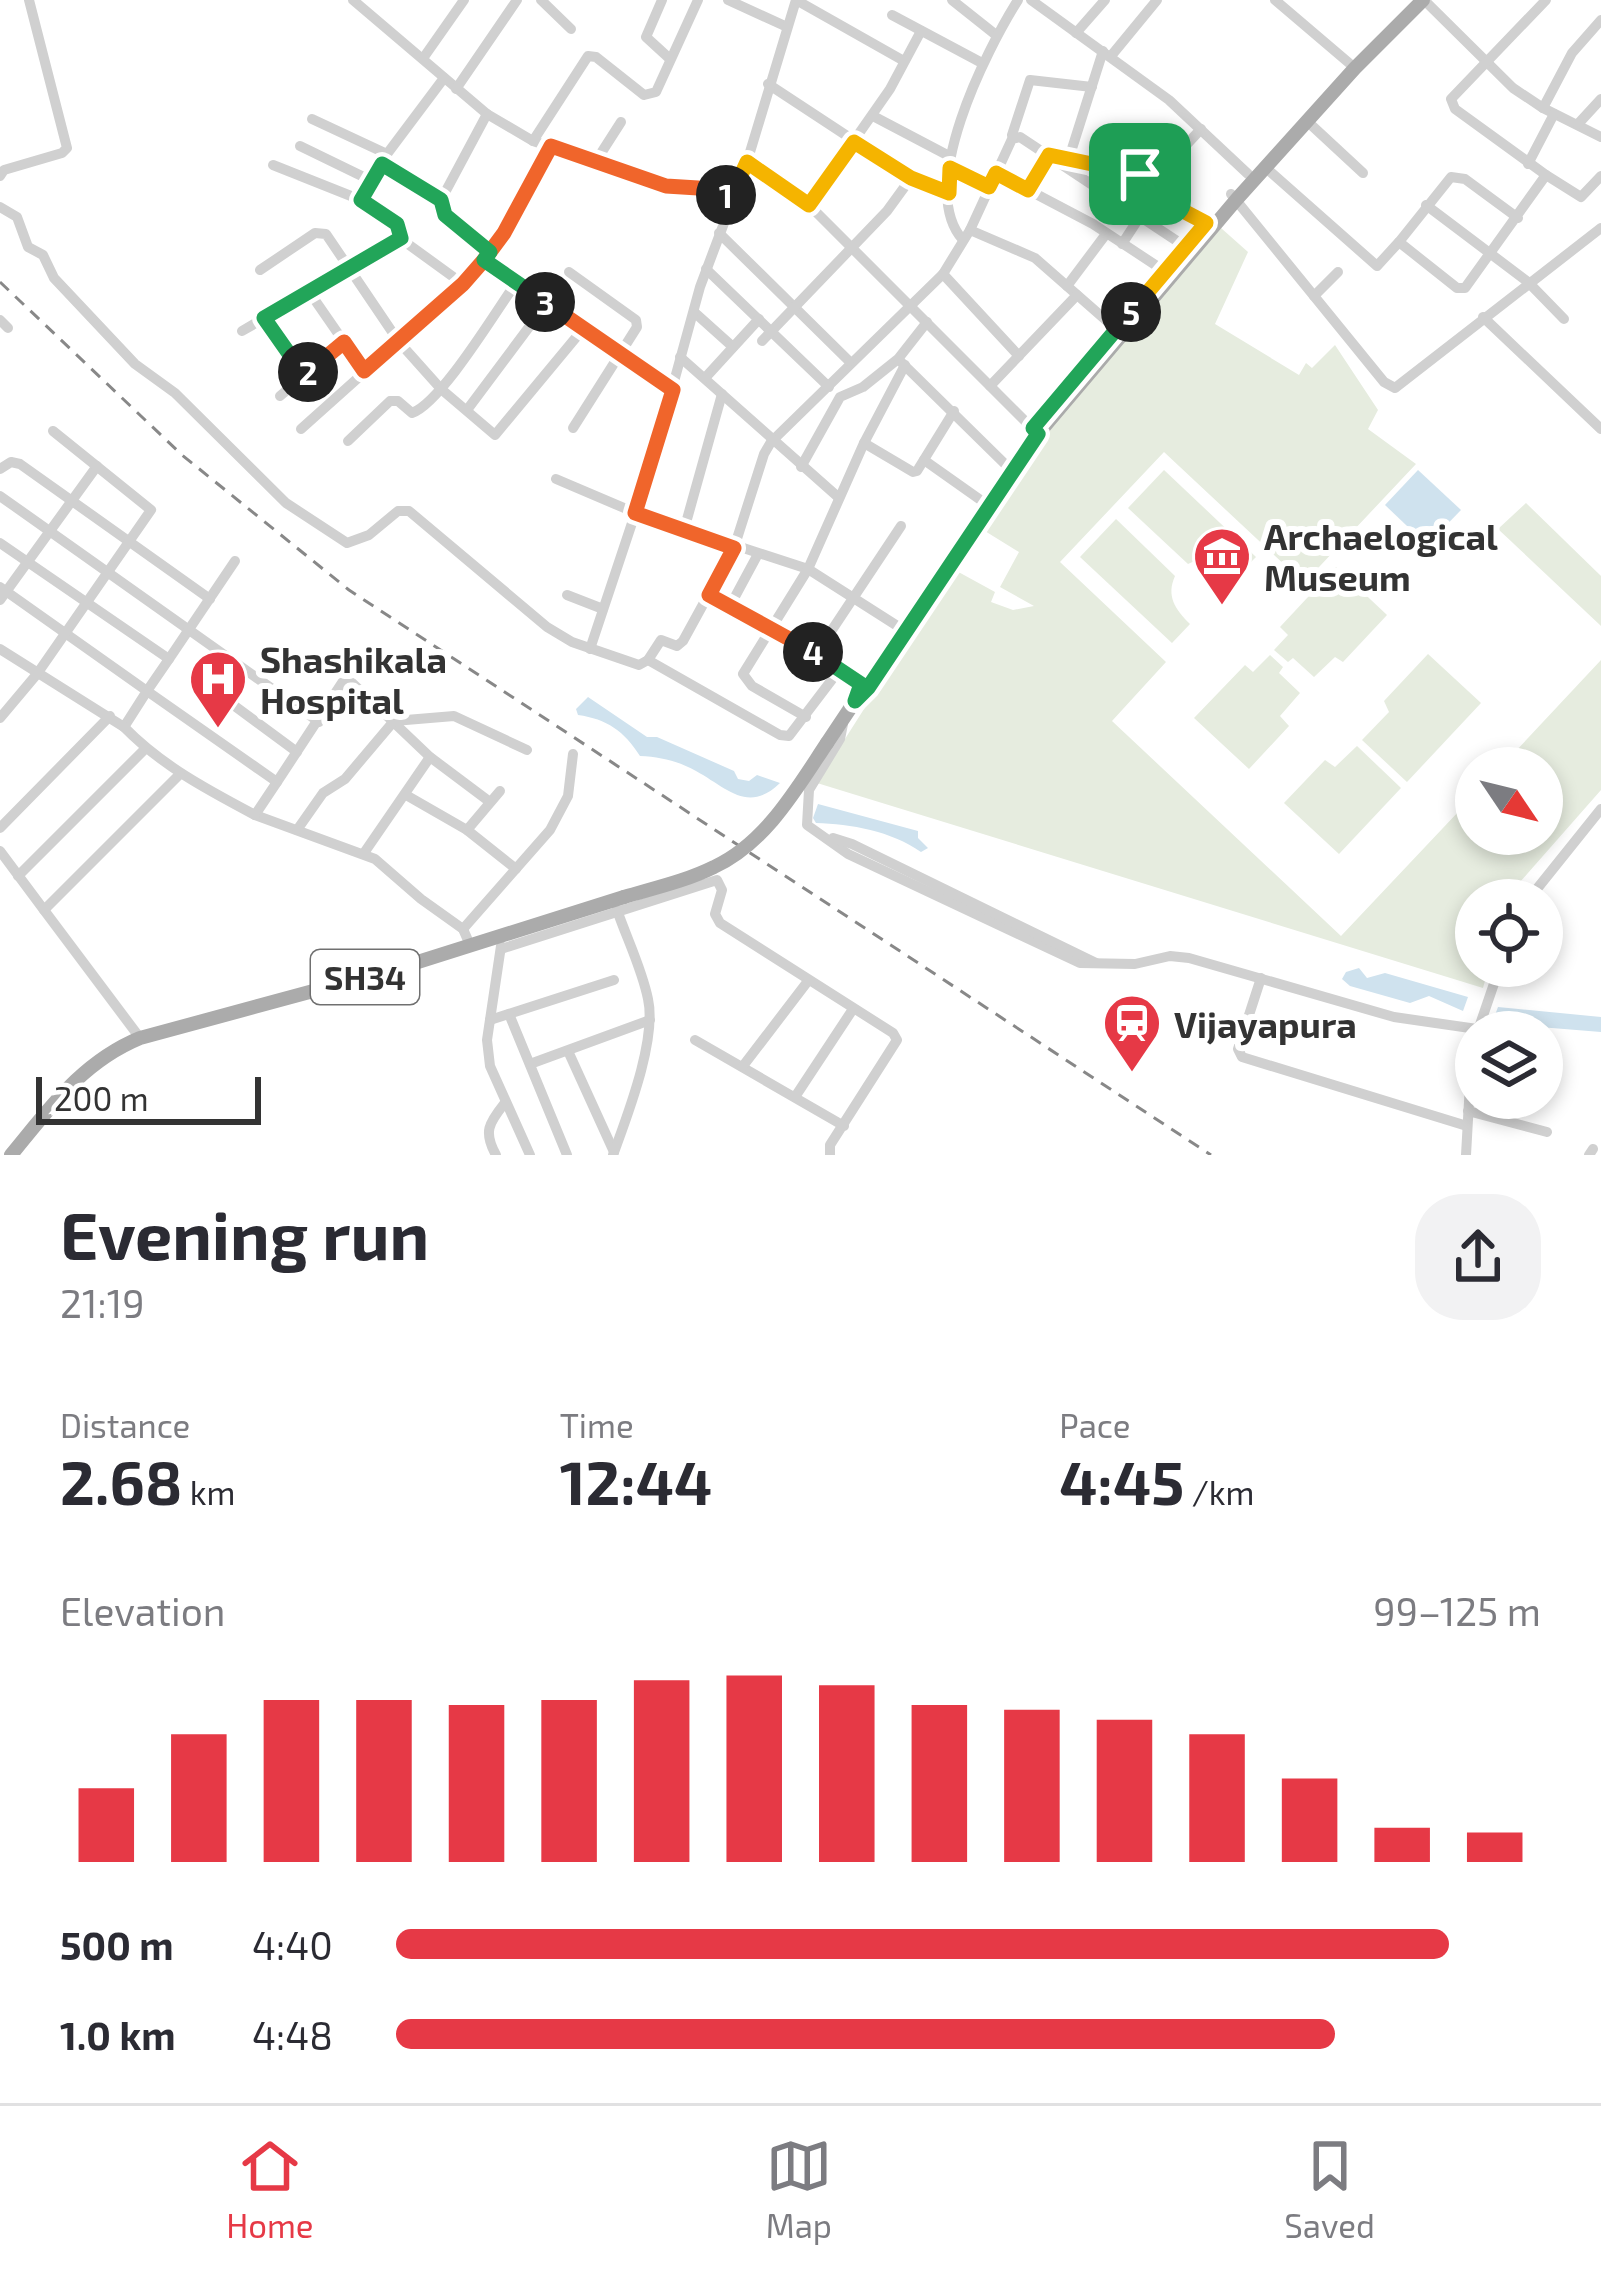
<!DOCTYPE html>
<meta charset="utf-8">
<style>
body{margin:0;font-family:"Exo 2",sans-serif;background:#f2f2f3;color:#2b2b33;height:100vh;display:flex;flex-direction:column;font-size:45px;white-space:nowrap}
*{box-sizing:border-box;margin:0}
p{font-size:39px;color:#7c7c81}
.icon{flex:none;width:66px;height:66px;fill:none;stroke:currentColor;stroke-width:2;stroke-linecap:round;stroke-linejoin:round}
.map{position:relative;height:1155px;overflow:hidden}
.drawer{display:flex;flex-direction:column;background:#fff;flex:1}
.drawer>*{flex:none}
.needle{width:78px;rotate:125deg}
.buttons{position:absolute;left:1455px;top:747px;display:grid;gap:24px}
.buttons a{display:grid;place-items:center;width:108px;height:108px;border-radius:50%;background:#fff;box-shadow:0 6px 18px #0003;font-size:60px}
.scale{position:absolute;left:36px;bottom:30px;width:225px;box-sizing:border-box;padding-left:12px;border:6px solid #333;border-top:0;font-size:33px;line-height:42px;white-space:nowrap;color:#333;-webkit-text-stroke:9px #fff;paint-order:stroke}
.pin{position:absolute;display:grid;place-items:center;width:102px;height:102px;color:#fff;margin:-51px;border-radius:24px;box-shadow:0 6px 18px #0006}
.km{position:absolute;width:60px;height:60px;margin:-30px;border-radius:50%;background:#222;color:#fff;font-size:33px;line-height:60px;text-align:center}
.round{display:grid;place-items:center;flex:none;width:126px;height:126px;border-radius:48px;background:#f2f2f3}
.overview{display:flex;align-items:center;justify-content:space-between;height:204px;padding:0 60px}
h1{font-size:66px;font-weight:700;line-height:90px}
.stats{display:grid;grid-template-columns:repeat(3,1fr);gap:18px;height:204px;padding:12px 60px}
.stats div{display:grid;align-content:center}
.stats b{font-size:60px;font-weight:700}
.stats small{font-size:33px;font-weight:400}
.stats p{font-size:33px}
.chart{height:336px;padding:24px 60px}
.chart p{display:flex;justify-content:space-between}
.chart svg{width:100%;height:216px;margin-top:12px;stroke:#e63946;stroke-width:6}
ul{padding:0 60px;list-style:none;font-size:39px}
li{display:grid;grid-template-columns:192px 144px 1fr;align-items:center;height:90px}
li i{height:30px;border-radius:15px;background:#e63946}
.tab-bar{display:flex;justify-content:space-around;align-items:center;height:168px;border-top:3px solid #e1e1e2;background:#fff;font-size:33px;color:#7c7c81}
.tab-bar a{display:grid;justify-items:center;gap:6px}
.tab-bar .selected{color:#e63946}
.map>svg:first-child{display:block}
.green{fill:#e6ecdf}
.water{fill:#cfe2ee}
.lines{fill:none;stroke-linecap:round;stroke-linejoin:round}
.minor{stroke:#d0d0d0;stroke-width:10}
.major{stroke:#ababab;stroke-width:14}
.rail{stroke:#888;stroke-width:3;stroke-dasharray:12 9;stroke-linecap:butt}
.major-bridge{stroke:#ababab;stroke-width:14}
.split-1-casing{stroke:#fff;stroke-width:24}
.split-2-casing{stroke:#fff;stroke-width:24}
.split-3-casing{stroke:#fff;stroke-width:24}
.split-4-casing{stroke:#fff;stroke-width:24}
.split-5-casing{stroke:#fff;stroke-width:24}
.split-6-casing{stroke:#fff;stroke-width:24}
.split-1{stroke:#f5b400;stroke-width:15}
.split-2{stroke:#f0652b;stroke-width:15}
.split-3{stroke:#22a559;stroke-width:15}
.split-4{stroke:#f0652b;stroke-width:15}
.split-5{stroke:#22a559;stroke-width:15}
.split-6{stroke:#f5b400;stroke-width:15}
.labels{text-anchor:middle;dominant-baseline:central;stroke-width:12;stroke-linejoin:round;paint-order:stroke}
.shield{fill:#fff;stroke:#707070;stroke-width:3}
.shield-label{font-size:33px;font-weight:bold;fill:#333}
.poi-label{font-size:36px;font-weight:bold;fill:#333;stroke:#fff;text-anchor:start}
</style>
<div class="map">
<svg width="1601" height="1155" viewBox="0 0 1601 1155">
<rect width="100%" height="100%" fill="#fff"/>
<!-- green -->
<g class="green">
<path d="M1221,228L1248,252L1215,324L1299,375L1306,363L1312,368L1335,345L1378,410L1368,429L1416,464L1304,583L1164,452L1060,562L1166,662L1112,721L1341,936L1476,793V834H1542V768H1500L1601,660V790L1520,882L1526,888L1519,900H1476V966H1489L1483,988L817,783L953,569L995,592L991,602L1013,610L1034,606L1000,587L1019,552L980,528L1037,444Z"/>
<path d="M1164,470L1256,557L1237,576C1222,562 1208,554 1188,564L1128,508Z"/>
<path d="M1526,503L1601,576V626L1498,529Z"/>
<path d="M1116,519L1175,576C1166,596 1175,609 1190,624L1172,643L1080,557Z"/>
<path d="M1336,567L1387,615L1343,662L1335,657L1314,677L1293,658L1288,662L1274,650L1288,635L1280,627Z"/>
<path d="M1428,654L1481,703L1407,782L1362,740L1389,712L1384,701Z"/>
<path d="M1270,655L1283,667L1279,673L1300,693L1280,716L1289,726L1249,769L1194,718L1245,665L1253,672Z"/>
<path d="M1357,746L1401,788L1339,854L1284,803L1325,760L1335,767Z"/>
</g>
<!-- water -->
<g class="water">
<path d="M1418,470L1461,510L1427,545L1385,505Z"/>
<path d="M588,697L647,737H657L734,771L738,779L749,781L757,775L780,783C748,814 727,788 696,771C678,761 661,757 640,756C624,731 607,719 578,715L576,709Z"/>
<path d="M818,804L918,831V838L928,848L921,852C891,831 851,824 816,823L813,818Z"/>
<path d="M1359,968L1367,978L1385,973L1468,997L1463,1011L1429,996L1410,1003L1350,986L1342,979L1346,972Z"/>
<path d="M1498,1007L1601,1017V1032L1492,1023Z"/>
</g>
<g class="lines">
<!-- minor -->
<g class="minor">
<path d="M353,0L487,114L533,141L666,186L699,188L731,197"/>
<path d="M541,0L571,29"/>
<path d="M662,0L646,37L670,59"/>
<path d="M728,0L785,26"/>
<path d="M796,0L904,61"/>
<path d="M952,0L996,35"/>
<path d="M1031,0L1169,100L1248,174"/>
<path d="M1275,0L1349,63"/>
<path d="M1424,0L1513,88L1543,108L1601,137"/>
<path d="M892,15L982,63"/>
<path d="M1076,33L1105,0"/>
<path d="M1111,56L1157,0"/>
<path d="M424,57L464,0"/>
<path d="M768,84L911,178L949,193"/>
<path d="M456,89L517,0"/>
<path d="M1543,108L1572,53L1601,20"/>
<path d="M873,116L951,157"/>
<path d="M312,119L387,154"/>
<path d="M1308,122L1363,173"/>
<path d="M1578,124L1601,99"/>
<path d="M1012,135L1030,80L1092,87"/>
<path d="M533,141L588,56L596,57L644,95L656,92L698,0"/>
<path d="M300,146L372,181"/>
<path d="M1069,158L1103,51"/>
<path d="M596,161L621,122"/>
<path d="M747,162L809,205L1038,434"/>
<path d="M382,164L441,200L445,215L489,252"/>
<path d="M1528,164L1554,114"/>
<path d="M273,165L361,200L397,223L401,239"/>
<path d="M950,168L989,187"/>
<path d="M1266,168L1377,266L1399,242"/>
<path d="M996,173L1093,224L1166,272"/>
<path d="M1140,174L1170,204L1206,223"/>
<path d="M1546,175L1581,197L1601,176"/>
<path d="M0,176L4,170L62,153L67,148L29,0"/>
<path d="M1028,190L1049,155L1140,174L1147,170L1166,140L1188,143L1201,129"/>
<path d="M1231,194L1384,382L1395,388L1601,228"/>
<path d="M361,200L387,154L444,78"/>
<path d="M441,200L487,114"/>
<path d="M809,205L890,89L921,31"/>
<path d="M1426,205L1528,282L1564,319"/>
<path d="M0,207L17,217L28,247L43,255L54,278L135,364L175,393L286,503L347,543L369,535L398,511H409L547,627L572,642L639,665L648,660L661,640L677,646L683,641L734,548L764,454L771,442L943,274L970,230L1012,139L1020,137L1186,247"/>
<path d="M1518,218L1465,179L1451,177L1399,242L1457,288H1465L1546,175L1455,109L1451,99L1546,0"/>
<path d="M970,230L1035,258L1116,329"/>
<path d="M719,233L849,361"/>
<path d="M963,240C916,188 986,51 1018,0"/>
<path d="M1122,244L1141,215"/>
<path d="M485,257L504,233L551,146"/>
<path d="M706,269L829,387"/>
<path d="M260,270L315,233L326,234L399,342L441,389L495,435L583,329"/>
<path d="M569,272L636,320L637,327L573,428"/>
<path d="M943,274L1019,356"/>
<path d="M1067,286L1106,234"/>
<path d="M310,293L364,371"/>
<path d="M1314,296L1338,272"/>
<path d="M694,312L733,347"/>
<path d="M1483,317L1601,429"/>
<path d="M264,318L304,375"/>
<path d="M0,320L8,328"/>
<path d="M242,331L401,239L463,284"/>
<path d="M762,341L887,211L911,178"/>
<path d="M680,357L838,497"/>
<path d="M900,361L1007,466"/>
<path d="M705,378L759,319"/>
<path d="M990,386L1077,295"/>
<path d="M280,396L344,342"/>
<path d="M467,410L547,303"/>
<path d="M301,429L463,284L484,260L673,390"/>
<path d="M348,441L390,401H398L412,413C441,403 496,311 516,283"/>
<path d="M864,443L913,472L917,471L954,411"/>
<path d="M924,460L982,501"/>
<path d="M801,467L840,397L863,387L898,359L927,322"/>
<path d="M0,469L11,462L20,464L210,599"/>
<path d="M556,479L636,513L808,569L899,627"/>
<path d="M0,496L319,722"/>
<path d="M684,530L722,394"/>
<path d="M0,543L169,659L147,691L277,782L255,815L375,859L421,899L463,929L470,945"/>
<path d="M0,587L147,691L124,727L0,649"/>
<path d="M567,595L603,609"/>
<path d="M708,595L816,654L868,689"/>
<path d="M0,600L97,466"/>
<path d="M730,606L758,554"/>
<path d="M590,649L650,469L700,287L747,162L796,0"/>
<path d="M816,654L901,526"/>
<path d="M169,659L235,561"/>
<path d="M648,660L780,735L789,736L840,669"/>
<path d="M346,677L430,757L490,802"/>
<path d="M213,690L297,752"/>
<path d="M806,717L752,686L743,674L808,569L864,443L905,365"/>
<path d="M0,718L37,674L151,510L53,431"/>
<path d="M843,724L840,739L809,790L807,825L848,854L1080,963L1135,964L1170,956L1189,958L1394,1017L1477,1029"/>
<path d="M124,727C162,766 208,790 255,815"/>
<path d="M277,782L357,660"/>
<path d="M406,795L467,830L516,869"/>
<path d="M0,828L110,716"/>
<path d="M297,830L323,793L345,779L394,721L454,716L527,750"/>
<path d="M467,830L500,791"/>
<path d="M833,838L852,844L1096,963"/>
<path d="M0,851L44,910L180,774"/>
<path d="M364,853L430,757"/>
<path d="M18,876L145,749"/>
<path d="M1528,900L1601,809"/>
<path d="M44,910L140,1038"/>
<path d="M463,929L550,830L568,796L573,754"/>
<path d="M501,946L487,1040L490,1066L530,1155"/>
<path d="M501,949L717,880L722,890L715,914L720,923L893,1033L897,1040L830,1145V1155"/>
<path d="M1261,978L1238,1049L1242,1057L1467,1126"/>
<path d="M509,1014L567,1155"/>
<path d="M490,1020L614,980"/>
<path d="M695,1040L844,1126"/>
<path d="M568,1051L614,1152"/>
<path d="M530,1064L650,1020"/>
<path d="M743,1066L808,981"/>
<path d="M795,1097L853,1009"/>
<path d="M1468,1111L1547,1132"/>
<path d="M496,1155C483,1132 489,1123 504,1104"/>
<path d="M613,1155C627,1116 657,1040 648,999C642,969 627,939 617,910"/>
<path d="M1466,1155L1472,1048L1500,966"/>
<path d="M1589,1155L1593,1149"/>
</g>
<!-- major -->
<g class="major">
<path d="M827,743L855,701L868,689L1038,434L1236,200L1355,68L1423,0"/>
<path d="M11,1155C50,1108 82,1062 140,1038L402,967L624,897"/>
</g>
<!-- rail -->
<path class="rail" d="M0,282L182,455L349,590L1211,1155"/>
<!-- major-bridge -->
<path class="major-bridge" d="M624,897C654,888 686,881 714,867C766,843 797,788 827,743"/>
</g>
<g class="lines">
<defs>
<path id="split-1" d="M726,195L731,197L747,162L809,205L854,142L911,178L949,193L950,168L989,187L996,173L1028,190L1049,155L1140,174"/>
<path id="split-2" d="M308,372L344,342L364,371L463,284L484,260L504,233L551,146L666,186L698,188L726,195"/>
<path id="split-3" d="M308,372L304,375L264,318L401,238L397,224L361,200L382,164L441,200L445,215L490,252L484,260L545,302"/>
<path id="split-4" d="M545,302L673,390L635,513L734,548L709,595L813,652"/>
<path id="split-5" d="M813,652L861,684L855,701L868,688L1038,434L1033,428L1131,312"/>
<path id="split-6" d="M1131,312L1206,223L1170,204L1140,174"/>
</defs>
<!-- split-1 casing -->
<use href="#split-1" class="split-1-casing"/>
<!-- split-2 casing -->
<use href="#split-2" class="split-2-casing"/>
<!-- split-3 casing -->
<use href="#split-3" class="split-3-casing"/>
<!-- split-4 casing -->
<use href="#split-4" class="split-4-casing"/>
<!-- split-5 casing -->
<use href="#split-5" class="split-5-casing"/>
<!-- split-6 casing -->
<use href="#split-6" class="split-6-casing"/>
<!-- split-1 -->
<use href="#split-1" class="split-1"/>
<!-- split-2 -->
<use href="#split-2" class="split-2"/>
<!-- split-3 -->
<use href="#split-3" class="split-3"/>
<!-- split-4 -->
<use href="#split-4" class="split-4"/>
<!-- split-5 -->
<use href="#split-5" class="split-5"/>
<!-- split-6 -->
<use href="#split-6" class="split-6"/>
</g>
<!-- icons -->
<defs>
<symbol id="museum-pin" viewBox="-11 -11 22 30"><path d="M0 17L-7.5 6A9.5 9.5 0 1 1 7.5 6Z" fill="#e63946" stroke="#fff"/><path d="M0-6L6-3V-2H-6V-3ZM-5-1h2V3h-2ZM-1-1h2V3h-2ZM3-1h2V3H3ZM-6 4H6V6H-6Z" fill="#fff"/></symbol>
<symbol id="hospital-pin" viewBox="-11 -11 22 30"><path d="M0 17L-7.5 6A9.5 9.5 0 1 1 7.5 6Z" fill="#e63946" stroke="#fff"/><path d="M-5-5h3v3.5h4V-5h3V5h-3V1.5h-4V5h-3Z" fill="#fff"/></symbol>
<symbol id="station-pin" viewBox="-11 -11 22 30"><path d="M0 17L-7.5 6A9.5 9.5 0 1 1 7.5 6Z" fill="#e63946" stroke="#fff"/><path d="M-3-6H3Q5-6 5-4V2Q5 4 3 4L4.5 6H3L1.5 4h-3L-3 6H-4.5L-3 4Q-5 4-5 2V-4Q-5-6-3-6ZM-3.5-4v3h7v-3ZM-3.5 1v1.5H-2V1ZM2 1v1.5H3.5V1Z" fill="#fff"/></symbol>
</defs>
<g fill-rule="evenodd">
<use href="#museum-pin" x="1189" y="523" width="66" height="90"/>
<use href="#hospital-pin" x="185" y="646" width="66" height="90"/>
<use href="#station-pin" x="1099" y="990" width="66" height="90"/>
</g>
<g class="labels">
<!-- shield labels -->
<rect class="shield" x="311" y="950" width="108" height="54" rx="9"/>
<g class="shield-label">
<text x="365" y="977">SH34</text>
</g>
<!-- poi labels -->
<g class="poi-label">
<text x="1264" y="535">Archaelogical<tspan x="1264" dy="41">Museum</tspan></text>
<text x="260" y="658">Shashikala<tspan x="260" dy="41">Hospital</tspan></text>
<text x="1174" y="1023">Vijayapura</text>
</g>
</g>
</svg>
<div class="buttons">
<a><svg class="needle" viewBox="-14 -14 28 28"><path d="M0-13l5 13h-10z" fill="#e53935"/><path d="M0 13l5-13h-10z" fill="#7c7c81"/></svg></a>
<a><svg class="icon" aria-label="locate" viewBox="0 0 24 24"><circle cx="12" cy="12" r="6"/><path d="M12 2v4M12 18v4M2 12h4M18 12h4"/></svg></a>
<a><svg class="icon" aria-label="layers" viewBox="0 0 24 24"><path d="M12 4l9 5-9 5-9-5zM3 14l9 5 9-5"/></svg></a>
</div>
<div class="scale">200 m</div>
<div class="pin" style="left:1140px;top:174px;background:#1e9e55"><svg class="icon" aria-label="arrive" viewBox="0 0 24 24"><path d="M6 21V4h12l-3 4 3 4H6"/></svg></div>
<b class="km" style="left:726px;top:195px">1</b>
<b class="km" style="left:308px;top:372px">2</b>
<b class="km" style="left:545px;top:302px">3</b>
<b class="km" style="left:813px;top:652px">4</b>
<b class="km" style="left:1131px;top:312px">5</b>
</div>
<section class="drawer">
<div class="overview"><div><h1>Evening run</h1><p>21:19</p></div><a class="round"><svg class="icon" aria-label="share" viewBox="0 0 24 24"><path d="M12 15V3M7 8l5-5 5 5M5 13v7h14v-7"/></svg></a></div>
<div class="stats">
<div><p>Distance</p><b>2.68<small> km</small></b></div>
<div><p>Time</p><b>12:44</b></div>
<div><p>Pace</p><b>4:45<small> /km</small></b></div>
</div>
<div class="chart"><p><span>Elevation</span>99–125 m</p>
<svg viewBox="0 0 160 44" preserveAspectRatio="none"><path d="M5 44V29M15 44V18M25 44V11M35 44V11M45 44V12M55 44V11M65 44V7M75 44V6M85 44V8M95 44V12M105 44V13M115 44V15M125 44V18M135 44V27M145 44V37M155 44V38"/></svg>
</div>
<ul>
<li><b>500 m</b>4:40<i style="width:92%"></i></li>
<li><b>1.0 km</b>4:48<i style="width:82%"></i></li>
</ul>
</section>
<nav class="tab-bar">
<a class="selected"><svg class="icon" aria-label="home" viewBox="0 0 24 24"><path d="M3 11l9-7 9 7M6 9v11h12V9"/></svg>Home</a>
<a><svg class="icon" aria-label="map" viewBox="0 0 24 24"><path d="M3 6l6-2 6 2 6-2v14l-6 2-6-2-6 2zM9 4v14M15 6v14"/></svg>Map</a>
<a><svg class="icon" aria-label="saved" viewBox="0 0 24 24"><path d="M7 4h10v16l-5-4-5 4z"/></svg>Saved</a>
</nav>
